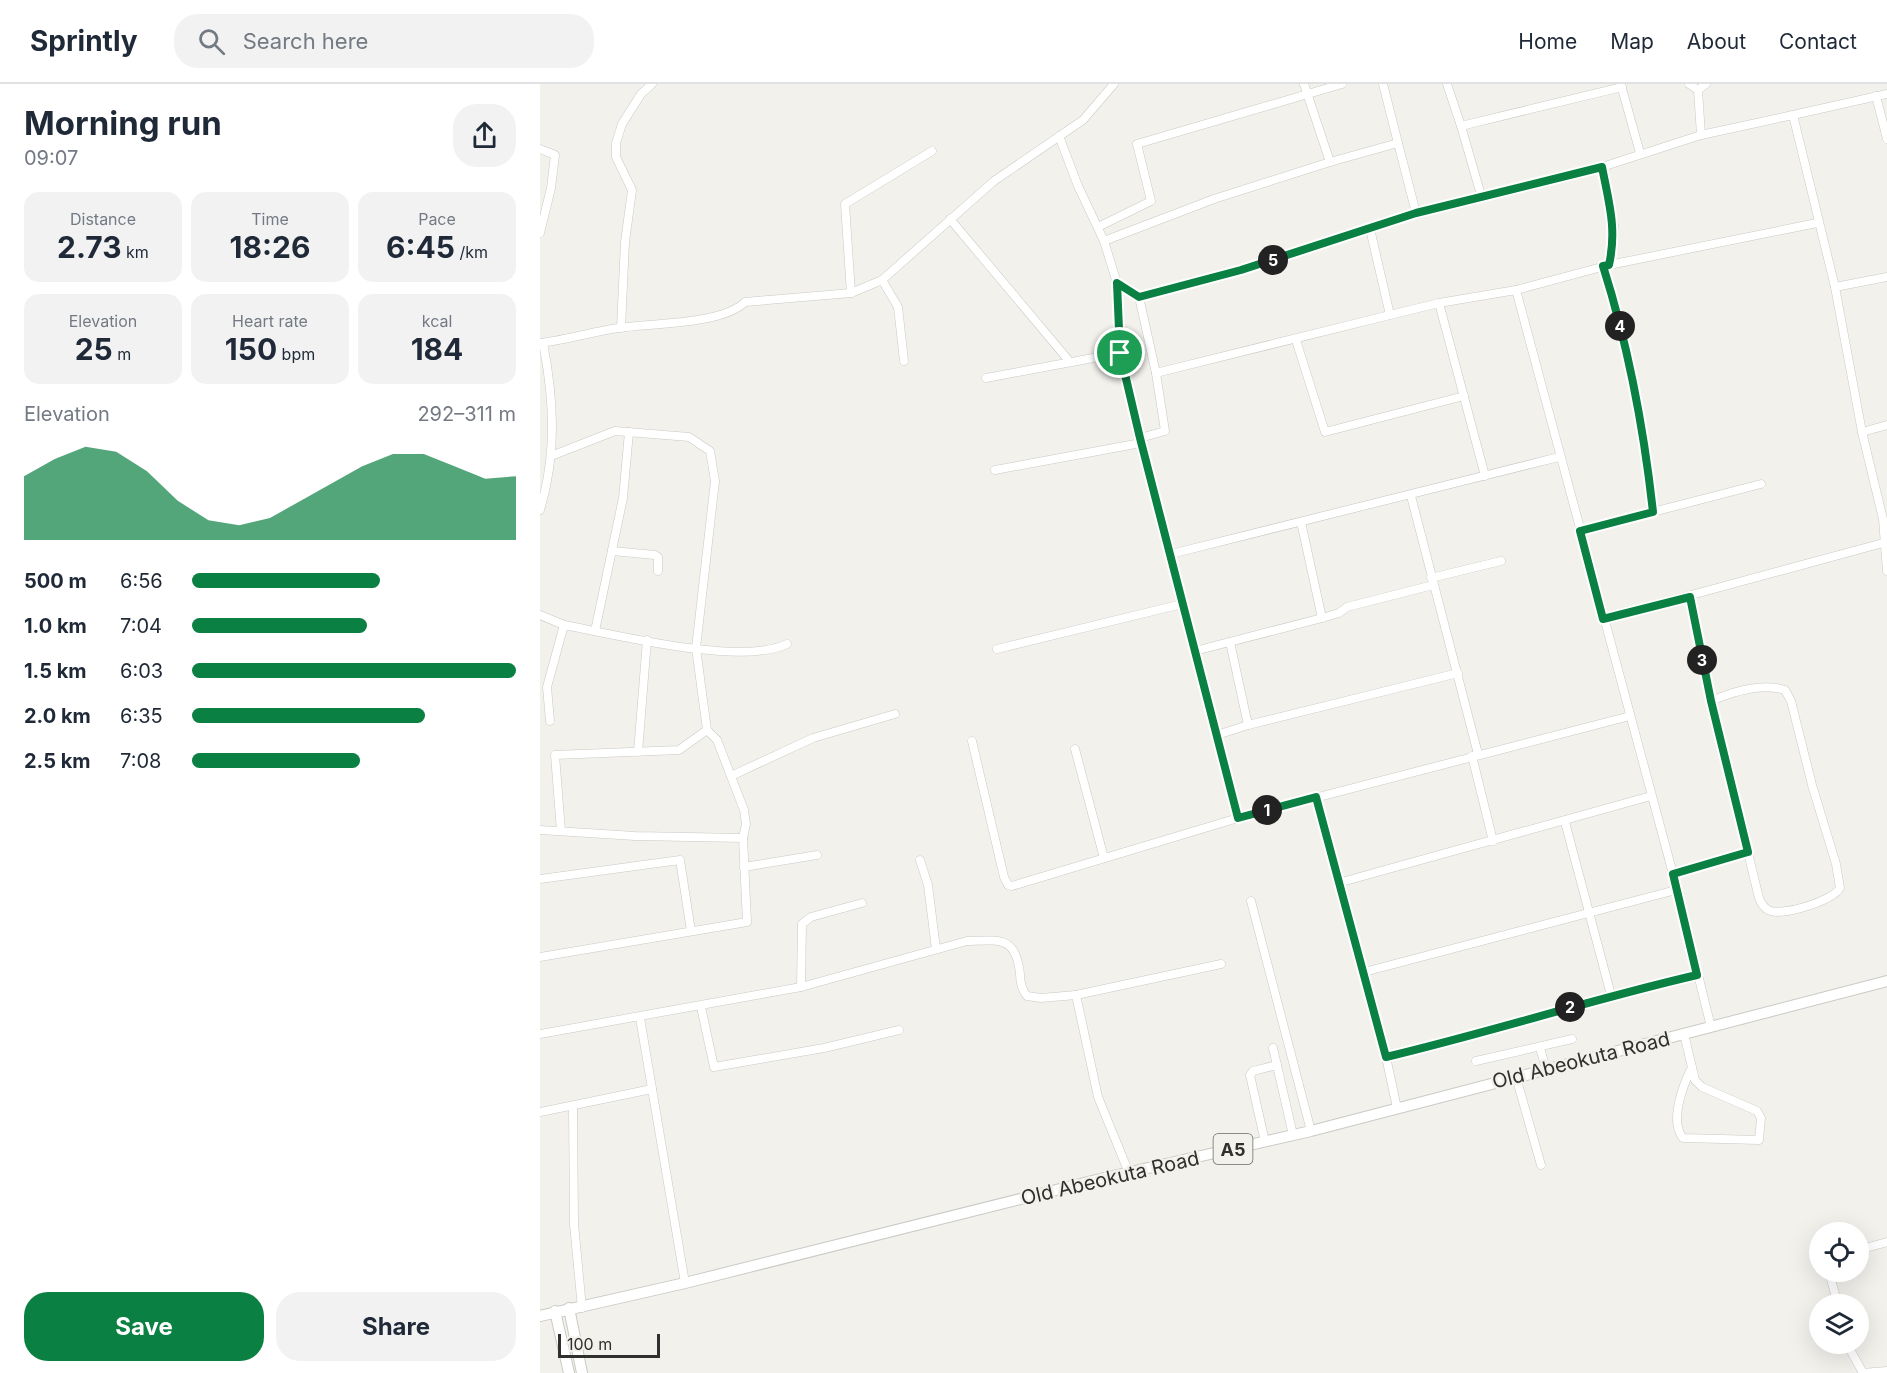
<!DOCTYPE html>
<meta charset="utf-8">
<style>
body{margin:0;font-family:Inter,sans-serif;background:#f2f2f3;color:#1f2937;height:100vh;display:flex;flex-direction:column;font-size:22px;white-space:nowrap}
*{box-sizing:border-box;margin:0}
p{font-size:20px;color:#747a83}
.icon{flex:none;width:33px;height:33px;fill:none;stroke:currentColor;stroke-width:2;stroke-linecap:round;stroke-linejoin:round}
.map{position:relative;flex:1;overflow:hidden}
.panel{display:flex;flex-direction:column;background:#fff;width:540px}
.panel>*{flex:none}
.tools{position:absolute;left:1269px;top:1138px;display:grid;gap:12px}
.tools a{display:grid;place-items:center;width:60px;height:60px;border-radius:50%;background:#fff;box-shadow:0 6px 24px #0002;font-size:30px}
.scale{position:absolute;left:18px;bottom:15px;width:102px;box-sizing:border-box;padding-left:6px;border:3px solid #30302e;border-top:0;font-size:16px;line-height:21px;white-space:nowrap;color:#30302e;-webkit-text-stroke:4px #f2f1ec;paint-order:stroke}
.pin{position:absolute;display:grid;place-items:center;width:51px;height:51px;color:#fff;margin:-26px;border:3px solid #fff;border-radius:50%;box-shadow:0 2px 6px #0007}
.km{position:absolute;width:30px;height:30px;margin:-15px;border-radius:50%;background:#222;color:#fff;font-size:16px;line-height:30px;text-align:center}
.round{display:grid;place-items:center;flex:none;width:63px;height:63px;border-radius:24px;background:#f2f2f3}
.headline{display:flex;align-items:center;justify-content:space-between;height:102px;padding:0 24px}
h1{font-size:33px;font-weight:700;line-height:45px}
.figures{display:grid;grid-template-columns:repeat(3,1fr);gap:9px;height:102px;padding:6px 24px}
.figures div{display:grid;align-content:center;border-radius:15px;background:#f2f2f3;text-align:center}
.figures b{font-size:30px;font-weight:700}
.figures small{font-size:16px;font-weight:400}
.figures p{font-size:16px}
.chart{height:168px;padding:12px 24px}
.chart p{display:flex;justify-content:space-between}
.chart svg{width:100%;height:108px;margin-top:6px;fill:#0b8043;opacity:.7}
.cta{display:flex;gap:12px;margin-top:auto;padding:12px 24px}
.cta a{flex:1;height:69px;border-radius:24px;background:#0b8043;color:#fff;font-size:24px;font-weight:700;line-height:69px;text-align:center}
.cta a+a{background:#f2f2f3;color:#1f2937}
ul{padding:0 24px;list-style:none;font-size:20px}
li{display:grid;grid-template-columns:96px 72px 1fr;align-items:center;height:45px}
li i{height:15px;border-radius:8px;background:#0b8043}
header{display:flex;align-items:center;gap:36px;box-sizing:border-box;height:84px;padding:0 30px;background:#fff;border-bottom:2px solid #e0e1e3}
header strong{font-size:28px}
nav{display:flex;gap:33px;margin-inline-start:auto;font-size:21px}
.search{width:420px;height:54px;background:#f2f2f3;display:flex;align-items:center;gap:15px;box-sizing:border-box;padding:0 21px;border-radius:24px;color:#747a83;font-size:22px}
main{display:flex;flex:1;min-height:0}
.map>svg:first-child{display:block}
.lines{fill:none;stroke-linecap:round;stroke-linejoin:round}
.minor-casing{stroke:#cac9c4;stroke-width:9}
.highway-casing{stroke:#cac9c4;stroke-width:12}
.minor{stroke:#fff;stroke-width:8}
.highway{stroke:#fff;stroke-width:10}
.route-casing{stroke:#fff;stroke-width:12}
.route{stroke:#0b8043;stroke-width:8}
.labels{text-anchor:middle;dominant-baseline:central;stroke-width:5;stroke-linejoin:round;paint-order:stroke}
.shield{fill:#f2f1ec;stroke:#6a6a67;stroke-width:1.5}
.shield-label{font-size:18px;font-weight:bold;fill:#30302e}
.street-label{font-size:20px;fill:#30302e;stroke:#f2f1ec}
</style>
<header>
<strong>Sprintly</strong>
<div class="search"><svg class="icon" aria-label="search" viewBox="0 0 24 24"><circle cx="10" cy="10" r="6"/><path d="M15 15l6 6"/></svg>Search here</div>
<nav><a>Home</a><a>Map</a><a>About</a><a>Contact</a></nav>
</header>
<main>
<section class="panel">
<div class="headline"><div><h1>Morning run</h1><p>09:07</p></div><a class="round"><svg class="icon" aria-label="share" viewBox="0 0 24 24"><path d="M12 15V3M7 8l5-5 5 5M5 13v7h14v-7"/></svg></a></div>
<div class="figures">
<div><p>Distance</p><b>2.73<small> km</small></b></div>
<div><p>Time</p><b>18:26</b></div>
<div><p>Pace</p><b>6:45<small> /km</small></b></div>
</div>
<div class="figures">
<div><p>Elevation</p><b>25<small> m</small></b></div>
<div><p>Heart rate</p><b>150<small> bpm</small></b></div>
<div><p>kcal</p><b>184</b></div>
</div>
<div class="chart"><p><span>Elevation</span>292–311 m</p>
<svg viewBox="0 0 160 44" preserveAspectRatio="none"><path d="M0 44V18L10 11L20 6L30 8L40 16L50 28L60 36L70 38L80 35L90 28L100 21L110 14L120 9L130 9L140 14L150 19L160 18V44z"/></svg>
</div>
<ul>
<li><b>500 m</b>6:56<i style="width:58%"></i></li>
<li><b>1.0 km</b>7:04<i style="width:54%"></i></li>
<li><b>1.5 km</b>6:03<i style="width:100%"></i></li>
<li><b>2.0 km</b>6:35<i style="width:72%"></i></li>
<li><b>2.5 km</b>7:08<i style="width:52%"></i></li>
</ul>
<div class="cta"><a>Save</a><a>Share</a></div>
</section>
<div class="map">
<svg width="1347" height="1289" viewBox="0 0 1347 1289">
<rect width="100%" height="100%" fill="#f2f1ec"/>
<g class="lines">
<defs>
<g id="minor">
<path d="M907,0L921,42L1082,3"/>
<path d="M1149,0L1158,6"/>
<path d="M1081,1L1100,69"/>
<path d="M1158,6L1161,51"/>
<path d="M1158,6L1166,0"/>
<path d="M1336,12L1347,55"/>
<path d="M1253,31L1347,10"/>
<path d="M921,42L941,111"/>
<path d="M519,52L538,102L564,157L577,199L580,269L600,354L698,734"/>
<path d="M858,59L876,129"/>
<path d="M0,65L15,71L11,104L0,149"/>
<path d="M790,78L858,59L843,0"/>
<path d="M1062,83L1074,142L1069,181"/>
<path d="M410,135L530,278"/>
<path d="M558,143L611,117L597,60L802,0"/>
<path d="M830,145L850,231L899,219L976,206L1069,181L1277,139"/>
<path d="M564,157L674,115L790,78L764,0"/>
<path d="M1063,182C1088,262 1104,346 1113,428"/>
<path d="M342,196L358,223L364,277"/>
<path d="M577,199L599,213L616,289L625,347L600,354"/>
<path d="M1295,203L1347,193"/>
<path d="M976,206L1133,790L1171,943"/>
<path d="M311,209L305,120L392,67"/>
<path d="M599,213L701,186L876,129L1062,83L1161,51L1253,31L1295,203L1322,348L1343,435L1347,487"/>
<path d="M899,219L945,392"/>
<path d="M81,244L85,158L92,106L76,73V59L82,40L101,10L112,0"/>
<path d="M756,256L785,348L924,312"/>
<path d="M0,259C26,256 52,248 78,244C109,239 182,241 205,218L311,209L342,196L454,97L543,36L574,0"/>
<path d="M616,289L850,231"/>
<path d="M446,294L580,269"/>
<path d="M1322,348L1347,341"/>
<path d="M455,386L601,359"/>
<path d="M871,412L938,670"/>
<path d="M0,426C17,370 14,315 3,259"/>
<path d="M761,438L782,534"/>
<path d="M1039,447L1221,400"/>
<path d="M72,467L115,471L118,473V487"/>
<path d="M631,470L1019,373"/>
<path d="M891,494L961,477"/>
<path d="M1150,513L1171,617L1219,814C1221,819 1223,823 1228,826C1242,833 1292,817 1300,804L1296,780L1272,701L1251,617L1245,606C1221,598 1192,608 1171,617"/>
<path d="M0,531L24,541L7,603L10,637"/>
<path d="M1063,535L1343,459"/>
<path d="M24,541C78,551 199,582 247,560"/>
<path d="M55,547L83,414L89,348"/>
<path d="M690,558L708,641"/>
<path d="M457,565L642,520"/>
<path d="M655,567L782,534L799,529L807,523L893,501"/>
<path d="M677,651L708,641L918,589"/>
<path d="M432,657L464,793L468,801L472,802L698,734L1090,632"/>
<path d="M535,665L564,774"/>
<path d="M98,668L107,556"/>
<path d="M932,672L953,757"/>
<path d="M191,692L273,654L355,630"/>
<path d="M776,713L846,973C951,948 1053,915 1157,891"/>
<path d="M1025,738L1071,911"/>
<path d="M0,746L95,752L203,754"/>
<path d="M21,747L15,671L139,666L167,646"/>
<path d="M380,776L388,801L396,865"/>
<path d="M204,783L277,771"/>
<path d="M1133,790L1208,768"/>
<path d="M0,795L140,776L151,847"/>
<path d="M798,799L1111,712"/>
<path d="M711,817L771,1047"/>
<path d="M0,873L207,838L203,754L206,740L204,726L177,656L167,646L156,564L175,397L170,367L149,353L75,347L11,372"/>
<path d="M824,888L1136,806"/>
<path d="M261,903L262,840L271,833L322,819"/>
<path d="M161,923L174,983L284,964L359,946"/>
<path d="M100,934L145,1199"/>
<path d="M0,950L261,903L427,857C460,856 476,852 480,890C480,898 481,905 487,912L501,914L536,911"/>
<path d="M1144,950L1155,996L1162,1003L1217,1027L1221,1034L1219,1056L1143,1054C1129,1037 1143,1001 1152,983"/>
<path d="M733,964L753,1051"/>
<path d="M1000,964L1006,985"/>
<path d="M846,973L857,1024"/>
<path d="M936,977L1032,955"/>
<path d="M976,993L1001,1081"/>
<path d="M33,1022L34,1140L42,1224"/>
<path d="M0,1028L112,1005"/>
<path d="M725,1058L710,991L713,987L737,981"/>
<path d="M589,1089L558,1013L536,911L681,880"/>
<path d="M1318,1166L1347,1158"/>
<path d="M1289,1188L1298,1221"/>
<path d="M1307,1260L1323,1289"/>
<path d="M1322,1289L1347,1287"/>
</g>
<g id="highway">
<path d="M29,1224L42,1289"/>
<path d="M15,1227L29,1289"/>
<path d="M0,1232L145,1199L560,1095L771,1047L1347,897"/>
</g>
</defs>
<!-- minor casing -->
<use href="#minor" class="minor-casing"/>
<!-- highway casing -->
<use href="#highway" class="highway-casing"/>
<!-- minor -->
<use href="#minor" class="minor"/>
<!-- highway -->
<use href="#highway" class="highway"/>
</g>
<g class="lines">
<defs>
<path id="route" d="M1062,83C1069,119 1077,145 1069,181L1063,182C1088,261 1104,346 1113,428L1040,447L1063,535L1150,513L1171,617L1208,768L1133,790L1157,891C1053,915 951,948 846,973L776,713L698,734L600,354L580,269L577,199L599,213L701,186L876,129Z"/>
</defs>
<!-- route casing -->
<use href="#route" class="route-casing"/>
<!-- route -->
<use href="#route" class="route"/>
</g>
<g class="labels">
<!-- shield labels -->
<rect class="shield" x="673.5" y="1050" width="39" height="30" rx="4.5"/>
<g class="shield-label">
<text x="693" y="1065">A5</text>
</g>
<!-- street labels -->
<g class="street-label">
<text transform="translate(1041 976) rotate(-14)">Old Abeokuta Road</text>
<text transform="translate(570 1094) rotate(-13)">Old Abeokuta Road</text>
</g>
</g>
</svg>
<div class="tools">
<a><svg class="icon" aria-label="locate" viewBox="0 0 24 24"><circle cx="12" cy="12" r="6"/><path d="M12 2v4M12 18v4M2 12h4M18 12h4"/></svg></a>
<a><svg class="icon" aria-label="layers" viewBox="0 0 24 24"><path d="M12 4l9 5-9 5-9-5zM3 14l9 5 9-5"/></svg></a>
</div>
<div class="scale">100 m</div>
<div class="pin" style="left:580px;top:269px;background:#1e9e55"><svg class="icon" aria-label="arrive" viewBox="0 0 24 24"><path d="M6 21V4h12l-3 4 3 4H6"/></svg></div>
<b class="km" style="left:727px;top:726px">1</b>
<b class="km" style="left:1030px;top:923px">2</b>
<b class="km" style="left:1162px;top:576px">3</b>
<b class="km" style="left:1080px;top:242px">4</b>
<b class="km" style="left:733px;top:176px">5</b>
</div>
</main>
